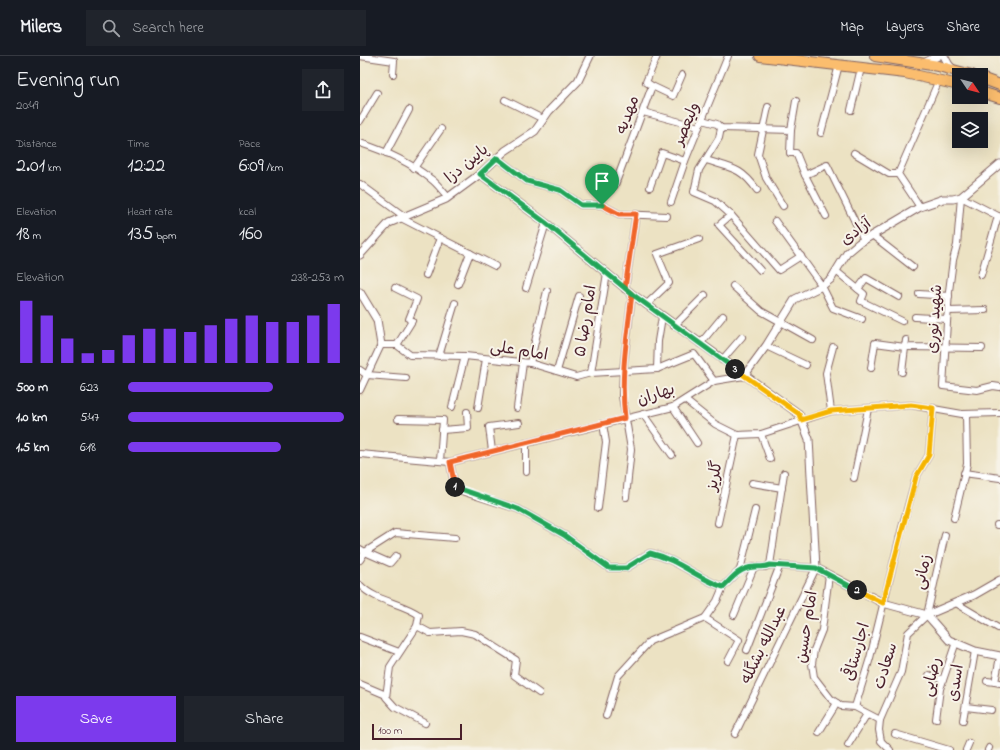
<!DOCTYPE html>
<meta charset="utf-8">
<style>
body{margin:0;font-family:"Indie Flower","Playpen Sans Arabic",sans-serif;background:#20242c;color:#f1f3f6;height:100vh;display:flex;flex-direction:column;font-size:15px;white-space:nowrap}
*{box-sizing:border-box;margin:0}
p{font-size:13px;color:#9ea1a6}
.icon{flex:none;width:22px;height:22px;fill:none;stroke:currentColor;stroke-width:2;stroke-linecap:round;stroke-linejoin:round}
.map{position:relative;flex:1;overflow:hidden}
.sheet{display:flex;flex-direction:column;background:#171b24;width:360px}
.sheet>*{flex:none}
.needle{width:26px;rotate:125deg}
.controls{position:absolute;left:592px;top:12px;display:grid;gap:8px}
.controls a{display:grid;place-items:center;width:36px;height:36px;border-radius:0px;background:#171b24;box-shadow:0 4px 16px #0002;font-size:20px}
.scale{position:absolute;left:12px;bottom:10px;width:90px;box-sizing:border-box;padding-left:4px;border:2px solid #4a1f2b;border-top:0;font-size:11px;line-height:14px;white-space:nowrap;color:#4a1f2b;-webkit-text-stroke:3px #f7f3e8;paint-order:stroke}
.pin{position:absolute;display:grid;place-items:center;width:34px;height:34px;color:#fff;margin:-41px -17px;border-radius:50% 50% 50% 0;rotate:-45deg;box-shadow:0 0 4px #0007}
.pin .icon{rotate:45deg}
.km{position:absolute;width:20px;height:20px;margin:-10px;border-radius:50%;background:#222;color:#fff;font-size:11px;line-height:20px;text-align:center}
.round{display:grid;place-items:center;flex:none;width:42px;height:42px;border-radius:0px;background:#20242c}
.head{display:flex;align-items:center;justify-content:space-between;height:68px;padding:0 16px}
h1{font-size:22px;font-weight:600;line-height:30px}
.figures{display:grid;grid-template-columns:repeat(3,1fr);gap:6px;height:68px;padding:4px 16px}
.figures div{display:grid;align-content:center}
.figures b{font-size:20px;font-weight:600}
.figures small{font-size:11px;font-weight:400}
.figures p{font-size:11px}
.chart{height:112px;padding:8px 16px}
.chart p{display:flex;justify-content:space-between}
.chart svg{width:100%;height:72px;margin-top:4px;stroke:#7c3aed;stroke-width:6}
.cta{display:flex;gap:8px;margin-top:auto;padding:8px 16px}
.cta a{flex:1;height:46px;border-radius:0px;background:#7c3aed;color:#fff;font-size:16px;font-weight:600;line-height:46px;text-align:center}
.cta a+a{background:#20242c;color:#f1f3f6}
ul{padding:0 16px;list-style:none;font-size:13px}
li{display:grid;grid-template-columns:64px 48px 1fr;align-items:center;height:30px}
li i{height:10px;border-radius:5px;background:#7c3aed}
header{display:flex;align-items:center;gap:24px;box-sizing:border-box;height:56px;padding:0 20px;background:#171b24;border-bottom:1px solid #363941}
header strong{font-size:19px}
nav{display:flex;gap:22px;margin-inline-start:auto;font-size:14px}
.search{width:280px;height:36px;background:#20242c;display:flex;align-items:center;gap:10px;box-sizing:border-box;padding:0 14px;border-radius:0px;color:#9ea1a6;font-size:15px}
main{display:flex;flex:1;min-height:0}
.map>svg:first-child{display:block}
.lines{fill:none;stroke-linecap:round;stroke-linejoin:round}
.minor-casing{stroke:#836360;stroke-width:8}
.tertiary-casing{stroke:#836360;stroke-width:9}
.trunk-casing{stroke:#836360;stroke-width:12}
.minor{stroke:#fff;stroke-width:6}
.tertiary{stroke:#fff;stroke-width:7}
.trunk{stroke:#fbbd6e;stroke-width:10}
.split-1-casing{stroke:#fff;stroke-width:8}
.split-2-casing{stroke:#fff;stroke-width:8}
.split-3-casing{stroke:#fff;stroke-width:8}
.split-4-casing{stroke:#fff;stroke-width:8}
.split-1{stroke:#f0652b;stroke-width:5}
.split-2{stroke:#22a559;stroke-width:5}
.split-3{stroke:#f5b400;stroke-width:5}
.split-4{stroke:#22a559;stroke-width:5}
.labels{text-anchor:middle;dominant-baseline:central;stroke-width:4;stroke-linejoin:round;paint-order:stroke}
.street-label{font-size:16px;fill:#4a1f2b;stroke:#f7f3e8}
</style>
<header>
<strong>Milers</strong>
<div class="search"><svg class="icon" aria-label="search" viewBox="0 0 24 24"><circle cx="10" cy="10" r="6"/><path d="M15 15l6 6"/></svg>Search here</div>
<nav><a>Map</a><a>Layers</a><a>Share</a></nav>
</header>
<main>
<section class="sheet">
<div class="head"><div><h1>Evening run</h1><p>20:49</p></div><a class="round"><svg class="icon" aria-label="share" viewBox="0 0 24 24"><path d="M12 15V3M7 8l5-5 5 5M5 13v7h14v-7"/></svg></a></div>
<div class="figures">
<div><p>Distance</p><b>2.01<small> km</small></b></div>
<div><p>Time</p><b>12:22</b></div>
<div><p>Pace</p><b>6:09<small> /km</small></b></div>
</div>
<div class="figures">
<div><p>Elevation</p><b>18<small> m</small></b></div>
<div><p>Heart rate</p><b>135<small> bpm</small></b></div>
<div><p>kcal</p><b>160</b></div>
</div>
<div class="chart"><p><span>Elevation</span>238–253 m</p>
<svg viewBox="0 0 160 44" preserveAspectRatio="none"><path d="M5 44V6M15 44V15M25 44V29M35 44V38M45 44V36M55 44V27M65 44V23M75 44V23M85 44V25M95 44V21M105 44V17M115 44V15M125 44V19M135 44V19M145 44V15M155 44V8"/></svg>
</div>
<ul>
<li><b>500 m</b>6:23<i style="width:67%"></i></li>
<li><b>1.0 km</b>5:47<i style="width:100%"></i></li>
<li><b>1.5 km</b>6:18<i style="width:71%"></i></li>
</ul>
<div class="cta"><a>Save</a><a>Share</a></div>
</section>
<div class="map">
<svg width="640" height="694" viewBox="0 0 640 694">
<rect width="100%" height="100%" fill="#f7f3e8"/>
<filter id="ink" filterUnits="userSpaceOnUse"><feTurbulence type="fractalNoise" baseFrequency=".025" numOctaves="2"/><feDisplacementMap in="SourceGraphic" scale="8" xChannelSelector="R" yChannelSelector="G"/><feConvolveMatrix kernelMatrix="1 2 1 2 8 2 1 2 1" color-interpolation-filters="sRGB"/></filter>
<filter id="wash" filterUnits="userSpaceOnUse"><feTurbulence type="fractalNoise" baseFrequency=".012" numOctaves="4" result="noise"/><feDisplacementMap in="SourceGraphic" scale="16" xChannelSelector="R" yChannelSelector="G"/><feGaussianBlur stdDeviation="0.9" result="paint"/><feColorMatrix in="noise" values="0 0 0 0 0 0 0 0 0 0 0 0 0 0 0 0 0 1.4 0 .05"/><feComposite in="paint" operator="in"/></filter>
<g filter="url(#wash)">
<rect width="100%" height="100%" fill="#ece2c3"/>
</g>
<g filter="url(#ink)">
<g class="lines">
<defs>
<g id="minor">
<path d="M0,0L34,5L33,18"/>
<path d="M292,30L313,40L322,19"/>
<path d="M145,44L183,63"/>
<path d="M408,51L398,98L406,122L423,150"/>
<path d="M491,54L501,12"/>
<path d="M283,56L339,71"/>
<path d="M342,64L357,68L361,72L431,74L430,97H436L445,119L467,109L504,184"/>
<path d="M0,65L17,37"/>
<path d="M361,72L359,82L339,114L334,136L355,145L371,159L419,214L441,200"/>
<path d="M431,74L436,45"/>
<path d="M461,77L479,9"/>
<path d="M0,87C25,95 51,107 71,123C78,128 83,136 88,141"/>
<path d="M26,97L49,54"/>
<path d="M494,97L529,118H538"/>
<path d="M137,102L167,125L200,134L221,149H242L259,158L307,160"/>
<path d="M346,104C371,112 381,111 397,134"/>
<path d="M54,112L81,73"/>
<path d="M445,119L466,160"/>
<path d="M0,128L45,161"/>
<path d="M255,129L292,30L286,26L297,0"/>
<path d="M290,131L302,97L325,105"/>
<path d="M311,146L325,105L368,0"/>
<path d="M560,151L538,118L579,24"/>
<path d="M371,159L359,169L400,214"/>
<path d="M640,161L601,141L597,189L593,204L589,235L583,330L617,334L633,330L640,331"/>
<path d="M41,162L135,210"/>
<path d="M415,165L462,230L473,252L502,263"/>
<path d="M512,179L553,211"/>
<path d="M476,215L498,233L506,222L539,241"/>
<path d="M66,219L80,182"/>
<path d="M621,219L638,160"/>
<path d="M98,228L110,197"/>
<path d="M373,230L401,255L453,284"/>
<path d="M35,232L57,243L49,263L52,265L37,289"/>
<path d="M166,232L186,167"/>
<path d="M265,233L276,158"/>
<path d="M498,233L504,238L501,245L542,265"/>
<path d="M559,238L589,240"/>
<path d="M286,249L309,227L297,198L339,183"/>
<path d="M588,255L625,254"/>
<path d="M555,261L587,263"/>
<path d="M314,270L345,239"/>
<path d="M340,288L363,260"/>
<path d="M406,290L446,309"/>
<path d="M79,300L95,247"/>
<path d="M362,304L382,281"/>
<path d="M170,307L187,235"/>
<path d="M511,312L515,287L545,291L622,292"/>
<path d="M297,313L298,285L302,261"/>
<path d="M0,314L7,319L46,322"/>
<path d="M197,315L219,240"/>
<path d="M542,316L546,284"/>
<path d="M231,317L247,217"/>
<path d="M0,334L21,289H37L50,299L105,300L170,307L216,321L231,317L297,313L334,298L354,325"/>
<path d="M325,344L355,368L377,379L401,378L471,355L551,349L602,358L640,357"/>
<path d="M92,351L105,300"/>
<path d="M313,351L337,387"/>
<path d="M118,352L126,303"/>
<path d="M157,352L163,307"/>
<path d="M471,355L466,317L473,291"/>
<path d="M283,358L312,399"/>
<path d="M38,363L83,364L80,405"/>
<path d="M82,374L108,372L107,356"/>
<path d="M401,378L410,403"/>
<path d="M132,395L129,371L159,367"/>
<path d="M0,398L90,406L313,351L354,325L384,320"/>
<path d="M90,406L95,433L158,453L204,479L249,512H266L290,497C317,503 337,522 363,531"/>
<path d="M166,416V387"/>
<path d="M604,417L640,422"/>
<path d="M494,422L508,353"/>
<path d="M392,427L422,432"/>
<path d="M266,441L271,393L262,340L263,315L272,238"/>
<path d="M238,452L246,386L243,368"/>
<path d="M594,462L607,408L606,358"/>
<path d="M358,467L377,379"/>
<path d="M637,469H640"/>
<path d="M0,493L5,496L0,504"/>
<path d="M5,496L35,477L95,482"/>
<path d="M5,496L30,507L36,500"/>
<path d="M410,509L424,417"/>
<path d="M380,514L395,454"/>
<path d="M469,519L462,574L454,594L452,608L454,621L471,643L481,650L495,651L520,664"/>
<path d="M0,529C16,546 41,546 59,559L57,570L30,611L26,641L35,651L65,667"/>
<path d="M596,547L638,572"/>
<path d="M374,559L394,511"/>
<path d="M345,562L379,584L368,605"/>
<path d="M57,570L70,577L101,575L115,578L156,604L154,619L179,637"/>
<path d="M0,581L39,596"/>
<path d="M387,594L420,509"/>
<path d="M640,601L635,626L640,627"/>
<path d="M569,619L583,624"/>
<path d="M627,625L635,626"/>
<path d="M0,628L26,639"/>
<path d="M495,651L510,602L542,472L556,421L569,399L573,352"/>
<path d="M606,651L631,654"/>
<path d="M246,660L258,620L290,585L345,562L357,545L363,531L380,514L394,511H405L410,509L456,512L375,678"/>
<path d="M576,663L580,633L596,586"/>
<path d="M603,664L615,595"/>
<path d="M459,676L477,647"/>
<path d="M535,678L589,694"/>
<path d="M488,689L507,658"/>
<path d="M530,694L521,685L519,674L520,664L541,616L548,577L567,559L585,479"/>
<path d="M606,694L609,687"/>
<path d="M628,694L629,692"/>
</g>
<g id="tertiary">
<path d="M584,0L589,9L593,13"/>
<path d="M564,7L578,0"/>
<path d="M120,118L186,167L272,238L439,358L449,383L456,512L523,547L567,559L614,539L640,524"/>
<path d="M0,199L29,167L86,143L120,118L145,95L175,75L189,55L218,25L230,0"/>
<path d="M0,236L17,264L21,289"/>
<path d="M384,320L406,290L435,243L462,230L471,223L487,197L499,187L560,151L583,143H593L601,141L640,108"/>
<path d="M567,559L589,584L615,595L640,600"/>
</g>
<g id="trunk">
<path d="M400,0L545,17L599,29"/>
<path d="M515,0L578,10L612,19"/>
<path d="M621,22L640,29"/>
<path d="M621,36L640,42"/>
</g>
</defs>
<!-- minor casing -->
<use href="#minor" class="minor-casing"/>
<!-- tertiary casing -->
<use href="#tertiary" class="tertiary-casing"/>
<!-- trunk casing -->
<use href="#trunk" class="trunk-casing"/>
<!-- minor -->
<use href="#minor" class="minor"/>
<!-- tertiary -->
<use href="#tertiary" class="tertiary"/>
<!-- trunk -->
<use href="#trunk" class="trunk"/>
</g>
</g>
<g class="lines" filter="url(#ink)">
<defs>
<path id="split-1" d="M95,431L90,406L265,362C260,320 267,280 272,238L265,232L276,158H259L242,149"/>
<path id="split-2" d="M95,431L158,453L204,479L249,512H266L290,497C317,503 337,522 363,531C372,522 379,512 394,511C400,510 404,512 410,509L456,512L497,534"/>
<path id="split-3" d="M375,313L439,358L441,364L471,355L551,349L573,352L569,399L556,421L523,547L497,534"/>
<path id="split-4" d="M242,149H221L200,134L167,125L137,102L120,118L186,167L272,238L375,313"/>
</defs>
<!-- split-1 casing -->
<use href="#split-1" class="split-1-casing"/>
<!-- split-2 casing -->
<use href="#split-2" class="split-2-casing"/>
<!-- split-3 casing -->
<use href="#split-3" class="split-3-casing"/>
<!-- split-4 casing -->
<use href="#split-4" class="split-4-casing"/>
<!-- split-1 -->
<use href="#split-1" class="split-1"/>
<!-- split-2 -->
<use href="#split-2" class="split-2"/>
<!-- split-3 -->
<use href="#split-3" class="split-3"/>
<!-- split-4 -->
<use href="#split-4" class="split-4"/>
</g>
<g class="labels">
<!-- street labels -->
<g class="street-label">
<text transform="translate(268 59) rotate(-70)">مهدیه</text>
<text transform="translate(327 68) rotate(-67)">ولیعصر</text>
<text transform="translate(107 108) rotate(-40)">پایین دزا</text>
<text transform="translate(496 176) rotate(-37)">آزادی</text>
<text transform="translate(575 263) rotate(-86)">شهید نوری</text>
<text transform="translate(226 265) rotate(-81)">امام رضا ۵</text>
<text transform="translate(159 295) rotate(9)">امام علی</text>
<text transform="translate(296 339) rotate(-18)">بهاران</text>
<text transform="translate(355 420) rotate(-78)">گلریز</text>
<text transform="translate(563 516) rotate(-77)">زمانی</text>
<text transform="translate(447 571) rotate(-81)">امام حسین</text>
<text transform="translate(404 589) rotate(-64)">عبدالله بشگله</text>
<text transform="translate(497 596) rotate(-74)">اجارستاقی</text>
<text transform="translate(526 610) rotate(-73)">سعادت</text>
<text transform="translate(572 621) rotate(-76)">رضایی</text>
<text transform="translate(596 627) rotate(-81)">اسدی</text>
</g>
</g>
</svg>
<div class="controls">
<a><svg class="needle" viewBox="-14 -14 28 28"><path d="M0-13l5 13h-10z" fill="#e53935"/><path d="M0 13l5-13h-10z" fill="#9ea1a6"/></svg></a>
<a><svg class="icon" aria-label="layers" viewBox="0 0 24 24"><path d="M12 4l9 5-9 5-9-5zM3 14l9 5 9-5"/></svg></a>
</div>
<div class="scale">100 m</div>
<div class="pin" style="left:242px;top:149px;background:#1e9e55"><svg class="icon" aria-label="arrive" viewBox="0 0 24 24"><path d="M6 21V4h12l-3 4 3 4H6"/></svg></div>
<b class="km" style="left:95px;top:431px">1</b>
<b class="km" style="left:497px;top:534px">2</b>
<b class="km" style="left:375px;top:313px">3</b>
</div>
</main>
